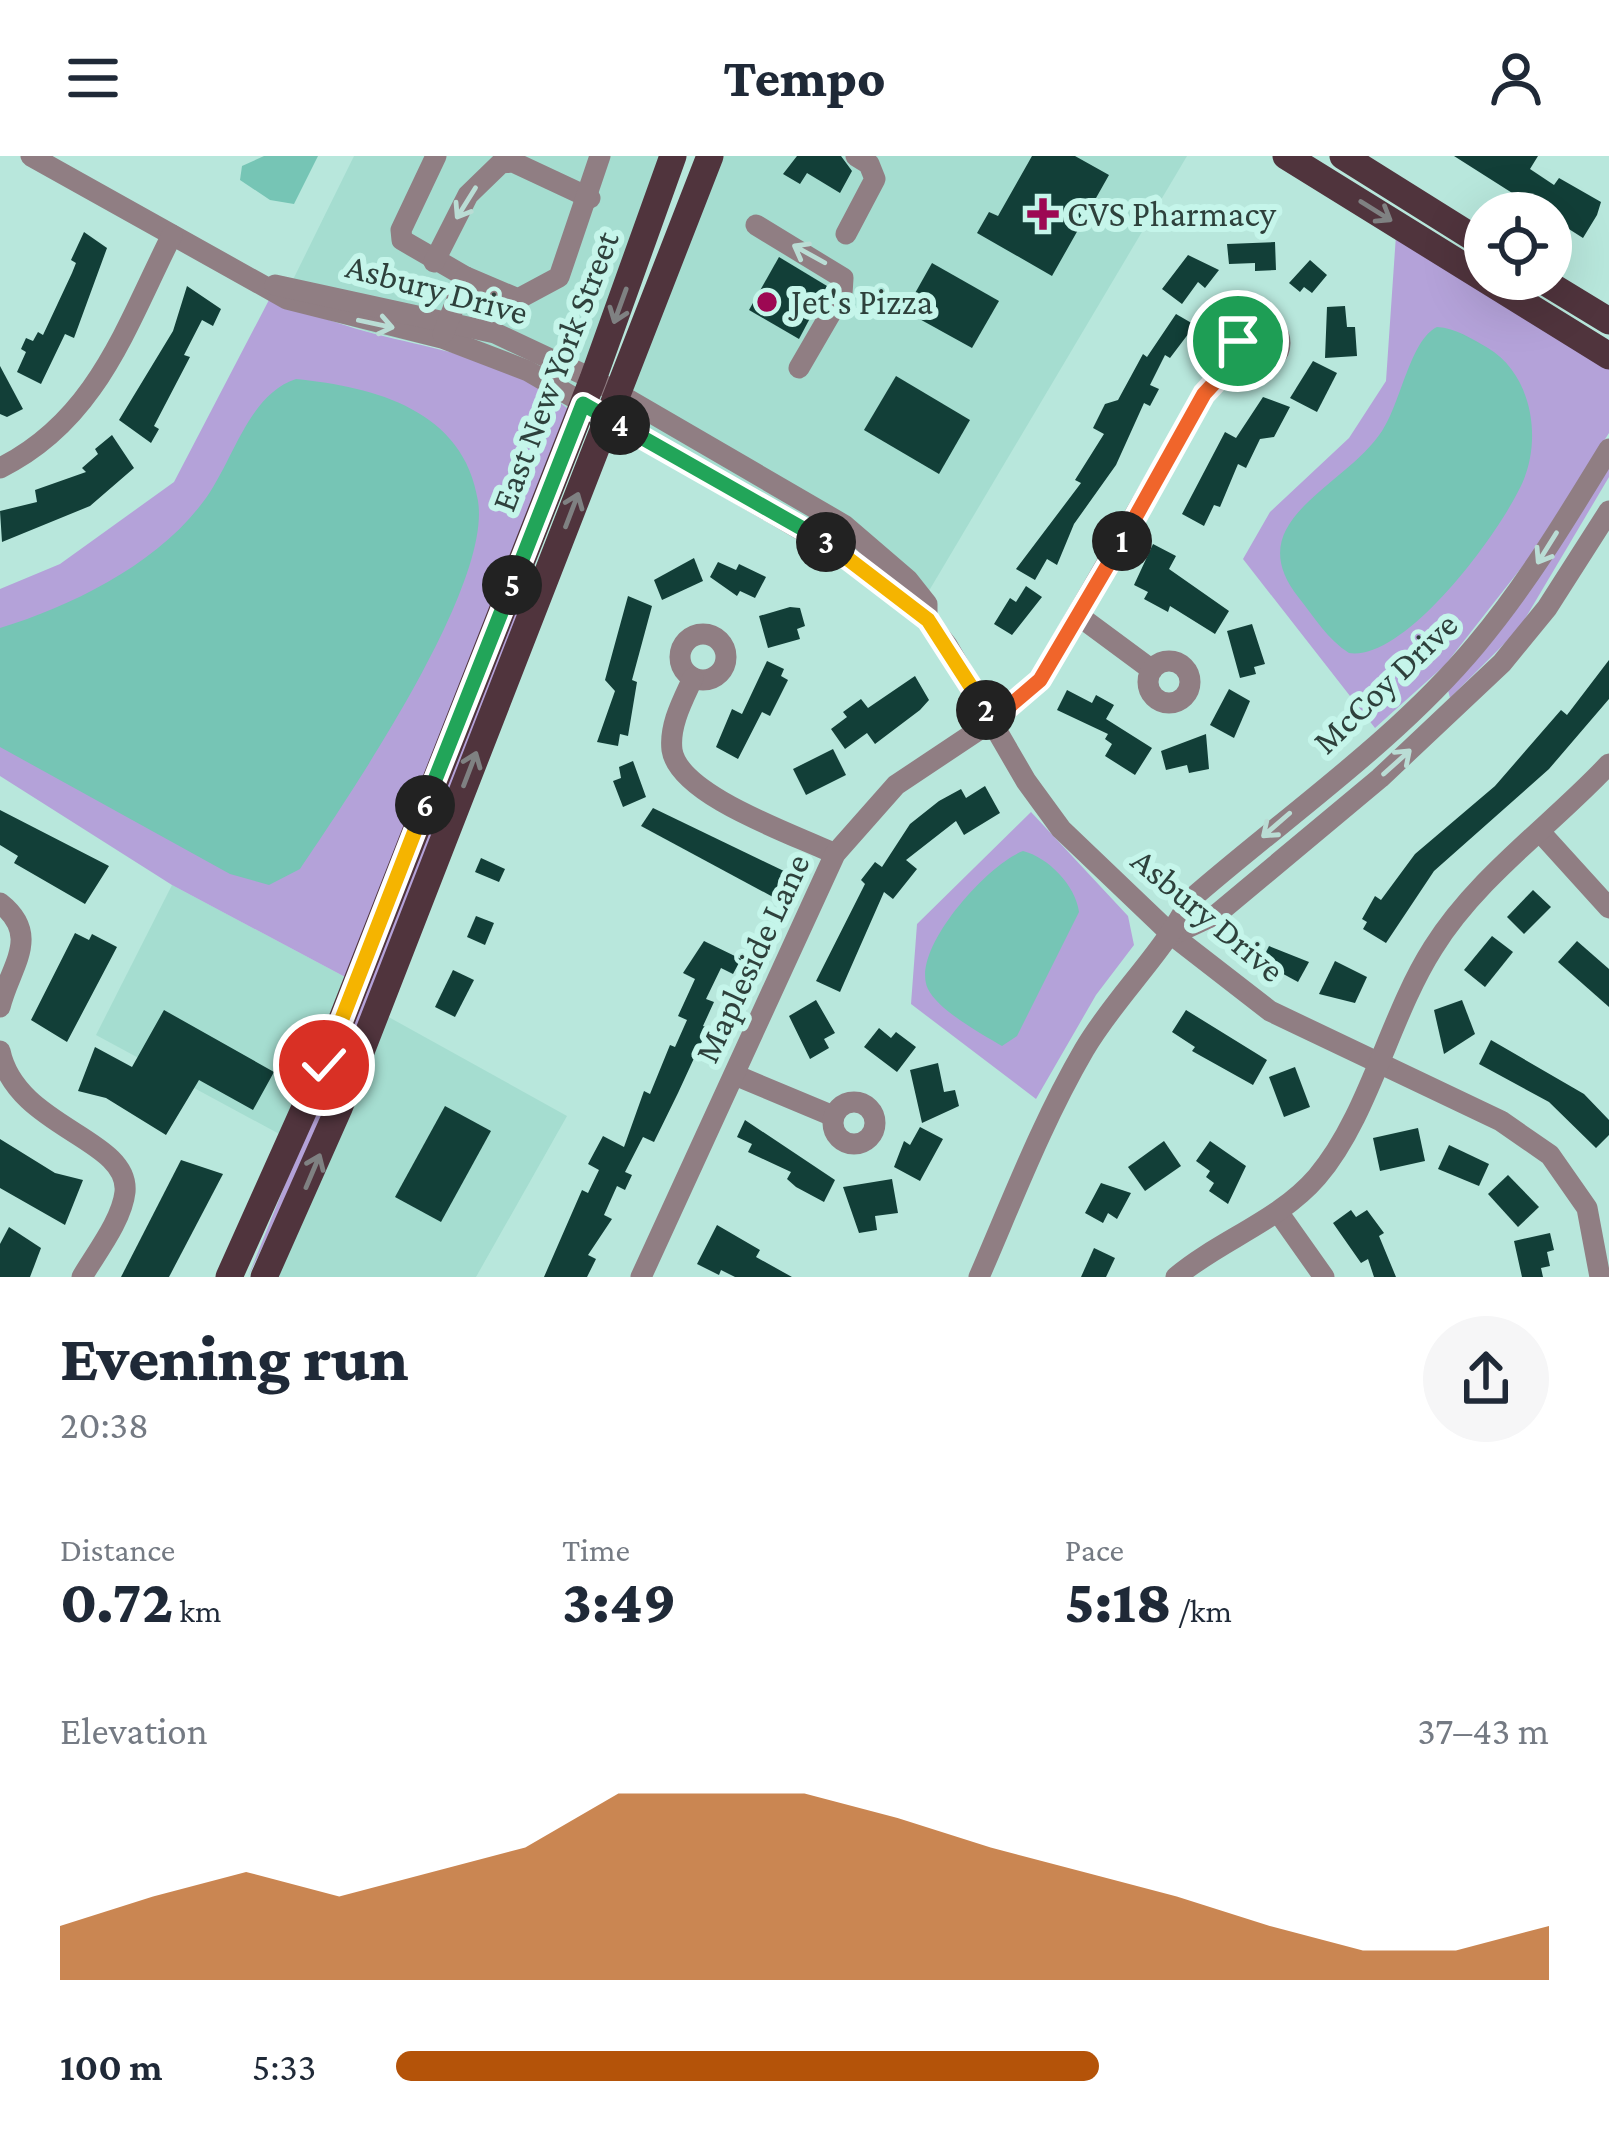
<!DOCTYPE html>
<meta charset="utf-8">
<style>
body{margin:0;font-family:"Crimson Pro",serif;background:#f6f6f7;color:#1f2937;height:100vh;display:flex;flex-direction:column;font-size:45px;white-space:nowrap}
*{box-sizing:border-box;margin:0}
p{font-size:39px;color:#747a83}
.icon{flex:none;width:66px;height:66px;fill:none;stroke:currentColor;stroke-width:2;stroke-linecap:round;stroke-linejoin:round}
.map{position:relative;height:1121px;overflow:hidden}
.sheet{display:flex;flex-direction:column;background:#fff;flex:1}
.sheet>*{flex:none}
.tools{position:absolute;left:1464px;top:36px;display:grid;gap:24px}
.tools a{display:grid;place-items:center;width:108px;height:108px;border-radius:50%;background:#fff;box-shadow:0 12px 48px #0002;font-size:60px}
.pin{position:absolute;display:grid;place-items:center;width:102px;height:102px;color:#fff;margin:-51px;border:6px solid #fff;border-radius:50%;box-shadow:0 3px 12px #0007}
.km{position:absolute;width:60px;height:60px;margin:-30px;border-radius:50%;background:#222;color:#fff;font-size:33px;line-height:60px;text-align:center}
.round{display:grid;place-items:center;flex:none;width:126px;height:126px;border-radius:63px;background:#f6f6f7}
.summary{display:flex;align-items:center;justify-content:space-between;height:204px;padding:0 60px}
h1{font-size:66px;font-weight:800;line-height:90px}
.metrics{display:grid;grid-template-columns:repeat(3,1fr);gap:18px;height:204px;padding:12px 60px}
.metrics div{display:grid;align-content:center}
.metrics b{font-size:60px;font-weight:800}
.metrics small{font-size:33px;font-weight:400}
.metrics p{font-size:33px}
.chart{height:336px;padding:24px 60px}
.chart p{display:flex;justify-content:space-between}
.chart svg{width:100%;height:216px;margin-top:12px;fill:#b45309;opacity:.7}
ul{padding:0 60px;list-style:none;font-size:39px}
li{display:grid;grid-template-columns:192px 144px 1fr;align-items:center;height:90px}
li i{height:30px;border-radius:15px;background:#b45309}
header{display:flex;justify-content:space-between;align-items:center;height:156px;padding:0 60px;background:#fff;font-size:54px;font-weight:800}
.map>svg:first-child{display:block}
.built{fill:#a5ddd0}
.green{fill:#b4a2d9}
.water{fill:#76c5b5}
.building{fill:#123f38}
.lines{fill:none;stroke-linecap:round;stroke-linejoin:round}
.minor{stroke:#907e83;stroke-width:21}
.major{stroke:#50343d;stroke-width:27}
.oneway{stroke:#baddd5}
.oneway2{stroke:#7f8182}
.split-1-casing{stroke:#fff;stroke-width:24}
.split-2-casing{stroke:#fff;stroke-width:24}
.split-3-casing{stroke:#fff;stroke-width:24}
.split-4-casing{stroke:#fff;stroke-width:24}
.split-5-casing{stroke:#fff;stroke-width:24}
.split-6-casing{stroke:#fff;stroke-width:24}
.split-7-casing{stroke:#fff;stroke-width:24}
.split-1{stroke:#f0652b;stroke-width:15}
.split-2{stroke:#f0652b;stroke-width:15}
.split-3{stroke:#f5b400;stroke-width:15}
.split-4{stroke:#22a559;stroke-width:15}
.split-5{stroke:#22a559;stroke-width:15}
.split-6{stroke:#22a559;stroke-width:15}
.split-7{stroke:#f5b400;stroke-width:15}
.poi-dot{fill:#9d0853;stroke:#c5f5ea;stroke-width:4.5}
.labels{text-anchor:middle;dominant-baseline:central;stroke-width:12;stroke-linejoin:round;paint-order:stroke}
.poi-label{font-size:36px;fill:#2e413c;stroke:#c5f5ea;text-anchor:start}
.street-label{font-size:36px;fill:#2e413c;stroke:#c5f5ea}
</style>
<header><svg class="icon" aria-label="menu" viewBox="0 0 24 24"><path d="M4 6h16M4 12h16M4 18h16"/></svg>Tempo<svg class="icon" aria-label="person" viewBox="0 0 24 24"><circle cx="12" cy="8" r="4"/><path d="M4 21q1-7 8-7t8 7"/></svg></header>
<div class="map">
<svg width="1609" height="1121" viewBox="0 0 1609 1121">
<rect width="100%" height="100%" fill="#b8e7dc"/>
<!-- built -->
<g class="built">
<path d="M354,0H661L568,253L540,228L466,198L369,176L281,148Z"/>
<path d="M723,0H1187L917,455L621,260Z"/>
<path d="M172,729L347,822L283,980L96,879Z"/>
<path d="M385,859L567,960L476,1121H271Z"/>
</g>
<!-- green -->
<g class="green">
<path d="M1396,79L1609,210V277L1529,402L1445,509L1375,572L1243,403L1270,356L1349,282L1386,225Z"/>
<path d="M270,142C302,154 334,167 368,176C439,195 511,203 568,253L347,822L172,729L0,620V433L60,408L174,326Z"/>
<path d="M1609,309V321L1519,473L1450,542L1448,534Z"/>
<path d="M530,417L505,499L331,948L248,1121Z"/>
<path d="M1031,656L1128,760L1134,789L1096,839L1036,943L911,848L917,768Z"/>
</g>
<!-- water -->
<g class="water">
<path d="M264,0H318L294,48L270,44L240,24L242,10Z"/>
<path d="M1437,171C1456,172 1472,183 1488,192C1530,217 1542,278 1524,323C1504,372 1406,506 1349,497C1328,484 1314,461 1299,442C1237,364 1344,333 1382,275C1401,247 1410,184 1437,171Z"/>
<path d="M296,223C375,231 464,254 478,345C492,431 349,640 300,713L269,729L230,718L0,591V472C72,450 157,408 203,346C233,307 247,239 296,223Z"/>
<path d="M1023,695C1048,701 1076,730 1079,756L1017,880L1002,890C982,878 939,855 928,833C909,794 989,707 1023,695Z"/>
</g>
<!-- building -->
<g class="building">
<path d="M797,0H841L852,15L840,37L807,17L800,28L783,18Z"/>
<path d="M1032,0H1075L1109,19L1052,120L977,77L989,56L998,60Z"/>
<path d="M1454,0H1538L1530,13L1554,29L1559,22L1601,46L1597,59L1583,82Z"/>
<path d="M84,76L107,92L74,182L65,178L41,228L17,216L26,196L21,193L26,182L33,185L38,176L43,179L72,117L76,107L71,104Z"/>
<path d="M1275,86L1276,114L1255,115V107L1229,108L1227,88Z"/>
<path d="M1188,99L1219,114L1205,132L1198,126L1182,148L1162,133Z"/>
<path d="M779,101L827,130L799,183L749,154Z"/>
<path d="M1310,104L1327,119L1312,137L1304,131L1300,136L1289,127Z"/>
<path d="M932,107L999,145L972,192L905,155Z"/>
<path d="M187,130L221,153L213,170L202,164L184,199L190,201L154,270L159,273L151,287L119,264L173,175Z"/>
<path d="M1345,150L1347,171H1355L1357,200L1325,202L1327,151Z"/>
<path d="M1176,158L1195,169L1170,202L1165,199L1150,229L1159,233L1150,250L1144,247L1116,309L1074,368L1057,409L1047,403L1035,424L1016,413L1081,327L1075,324L1104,278L1093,272L1105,248L1118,244L1143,198L1147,201Z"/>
<path d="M1313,205L1337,217L1317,256L1290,242Z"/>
<path d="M0,210L23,253L7,261L0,258Z"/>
<path d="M896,220L970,264L939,318L864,274Z"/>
<path d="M1263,241L1290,251L1274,281L1260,283L1246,312L1238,308L1220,351L1214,349L1204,370L1182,358L1225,276L1236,282Z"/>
<path d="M112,279L134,312L90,350L2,386L0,355L37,346L35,334L86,316L82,312L98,298L95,293Z"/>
<path d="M1153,388L1176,400L1169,413L1229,455L1215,478L1170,450L1168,456L1144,443L1148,436L1134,429Z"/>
<path d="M694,402L703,425L662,444L654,424Z"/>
<path d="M718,406L736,414L739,408L766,421L755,442L740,435L737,440L710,421Z"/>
<path d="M1026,430L1042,441L1012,479L994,468L1010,442L1016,446Z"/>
<path d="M628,440L652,450L632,524L637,526L628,580L620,578L618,590L597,586L615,535L605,524Z"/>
<path d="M790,451L800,452L805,470L797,473L800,483L768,492L759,460Z"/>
<path d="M1252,468L1265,508L1254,511L1256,518L1240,522L1227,475Z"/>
<path d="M1609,504V543L1549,613L1434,715L1386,787L1363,773L1367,766L1362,763L1375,740L1381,744L1415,698L1495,630L1561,554L1567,559Z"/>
<path d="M767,505L784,513L781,520L788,524L770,560L762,556L738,603L716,591L732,553L742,558Z"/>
<path d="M915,520L929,544L920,554L875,588L867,577L845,593L831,573L847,561L843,556L861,543L868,552Z"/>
<path d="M1229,533L1250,545L1234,582L1210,569Z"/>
<path d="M1067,534L1092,547L1096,539L1114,549L1106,563L1152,592L1135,619L1105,600L1112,588L1105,583L1108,578L1057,554Z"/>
<path d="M1206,578L1209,613L1189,617L1187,609L1166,614L1161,595Z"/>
<path d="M833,593L846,619L806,639L793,613Z"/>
<path d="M633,605L646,641L623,651L613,625L621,622L619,611Z"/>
<path d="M985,630L1000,657L964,679L956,665L906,704L917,713L893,743L884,736L840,836L816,825L865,728L861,724L875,706L882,711L910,668L939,645L961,633L966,642Z"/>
<path d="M653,652L786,716L773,741L641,670Z"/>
<path d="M0,654L109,710L85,748L14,707L18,700L0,689Z"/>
<path d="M481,702L505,713L499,726L475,716Z"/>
<path d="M1533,734L1551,751L1524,778L1507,761Z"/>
<path d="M476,760L494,767L485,789L467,781Z"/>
<path d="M75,777L89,784L92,778L117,791L67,886L31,864Z"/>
<path d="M1492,780L1513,796L1485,831L1464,814Z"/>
<path d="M704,785L741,803L733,818L721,812L706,843L714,846L703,870L708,872L678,937L654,986L643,981L625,1016L632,1019L625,1034L617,1030L604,1059L612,1063L588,1099L596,1103L587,1121H544L582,1034L588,1037L599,1014L588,1008L603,980L624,991L644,935L650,938L670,889L675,891L687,864L678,860L695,823L683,817Z"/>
<path d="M1577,785L1609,813V851L1558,806Z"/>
<path d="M1269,790L1309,806L1298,826L1261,806Z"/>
<path d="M1335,805L1367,821L1355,847L1319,838Z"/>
<path d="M453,814L474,824L455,861L435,851Z"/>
<path d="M816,844L835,877L824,883L829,892L810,903L789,860Z"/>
<path d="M1462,844L1475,878L1444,898L1434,854Z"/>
<path d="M164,854L274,916L253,954L199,924L166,979L106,942L78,935L95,891L132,911Z"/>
<path d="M1186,854L1267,904L1253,929L1192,895L1195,891L1172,876Z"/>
<path d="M879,872L891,882L896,876L916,891L897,916L864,891Z"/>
<path d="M1491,884L1584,938L1609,964V979L1596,992L1549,946L1479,908Z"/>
<path d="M938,907L944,936L955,934L959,950L922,967L910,914Z"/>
<path d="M1295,911L1310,951L1284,961L1269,921Z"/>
<path d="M445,950L491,975L441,1066L395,1041Z"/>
<path d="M745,964L835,1024L824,1046L796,1031L787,1023L791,1016L748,996L752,988L737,981Z"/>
<path d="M920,971L943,983L920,1025L894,1011L904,985L910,989Z"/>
<path d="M1418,972L1425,1005L1380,1015L1373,982Z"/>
<path d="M0,983L55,1017L83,1024L65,1069L0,1032Z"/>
<path d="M1164,985L1181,1010L1145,1035L1128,1011Z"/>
<path d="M1210,985L1246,1010L1228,1048L1209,1035L1214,1027L1206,1021L1210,1015L1196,1005Z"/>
<path d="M1449,989L1489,1008L1479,1030L1438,1013Z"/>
<path d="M181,1004L223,1018L169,1121H121Z"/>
<path d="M1508,1019L1539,1051L1518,1071L1488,1038Z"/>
<path d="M892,1023L898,1057L875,1060L877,1074L859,1077L843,1031Z"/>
<path d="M1101,1027L1131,1037L1117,1063L1108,1057L1103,1067L1085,1057Z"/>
<path d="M1351,1054L1356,1061L1367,1054L1384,1077L1379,1080L1396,1121H1374L1368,1103L1361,1107L1333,1067Z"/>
<path d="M717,1069L760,1094L756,1101L792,1121H735L721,1114L719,1119L697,1108Z"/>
<path d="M9,1071L41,1092L30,1121H0V1088Z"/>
<path d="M1550,1077L1554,1094L1547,1096L1550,1110L1541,1112L1543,1121H1522L1514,1085Z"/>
<path d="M1094,1092L1115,1102L1106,1121H1081Z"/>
</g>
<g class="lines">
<!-- minor -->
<g class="minor">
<path d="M31,0L287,143L442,182L528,215L863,410L927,464L947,489L1026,625L1061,673L1172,779L1270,855L1501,965L1550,999L1587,1052L1600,1121"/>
<path d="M436,0L401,74L402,84L466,121"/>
<path d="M756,69L843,122L842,138L799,212"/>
<path d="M846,78L875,23L869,8L856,0"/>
<path d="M434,106L468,39L501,7L513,6L590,42"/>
<path d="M275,129L495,177L593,223L844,369L908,424L927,448V464"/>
<circle cx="1259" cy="187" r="21"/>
<path d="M443,178L466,121L518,143L559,121L600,0"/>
<path d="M0,312C97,264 126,170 172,79"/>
<path d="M1079,460L1152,514"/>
<circle cx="703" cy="501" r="23"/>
<circle cx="1169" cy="526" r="21"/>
<path d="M693,522C683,544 669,569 672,594C679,640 796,679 835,698"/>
<path d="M1541,677L1609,752"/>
<path d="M0,747C42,780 10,810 0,851"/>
<path d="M1172,779L1217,758L1380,622L1502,507L1547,452L1609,355"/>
<path d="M0,895C16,972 130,982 125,1036C122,1064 96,1097 82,1121"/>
<path d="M735,919L833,960"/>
<circle cx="854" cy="967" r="21"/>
<path d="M1278,1056L1324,1121"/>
<path d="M641,1121L835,698L896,629L992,565L1040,523L1204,239L1241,198"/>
<path d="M979,1121C1012,1045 1042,966 1084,894C1115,841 1162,799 1190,744C1285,661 1395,586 1476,489C1527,428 1568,360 1609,293"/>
<path d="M1176,1121C1220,1084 1279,1065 1317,1021C1369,960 1389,861 1433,792C1478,720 1552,669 1609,608"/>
</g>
<!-- major -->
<g class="major">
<path d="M1286,0L1609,200"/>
<path d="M1343,0L1485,89"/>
<path d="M1540,123L1609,165"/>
<path d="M229,1121L324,909L593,223L673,0"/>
<path d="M264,1121L339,952L710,0"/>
</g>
</g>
<!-- one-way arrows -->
<defs><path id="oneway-shaft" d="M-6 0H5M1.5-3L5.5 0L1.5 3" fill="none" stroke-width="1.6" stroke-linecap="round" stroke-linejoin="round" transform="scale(3)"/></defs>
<g class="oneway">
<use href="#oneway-shaft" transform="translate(466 47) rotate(122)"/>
<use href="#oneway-shaft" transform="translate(809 98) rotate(-151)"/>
<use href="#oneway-shaft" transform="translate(376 168) rotate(12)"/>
<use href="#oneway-shaft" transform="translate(1547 392) rotate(122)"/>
<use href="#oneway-shaft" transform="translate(1397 606) rotate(-42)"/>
<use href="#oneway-shaft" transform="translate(1276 669) rotate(139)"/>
</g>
<g class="oneway2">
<use href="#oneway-shaft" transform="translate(1376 55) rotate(32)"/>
<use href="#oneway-shaft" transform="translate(620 150) rotate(110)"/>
<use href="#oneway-shaft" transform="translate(572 354) rotate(-69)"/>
<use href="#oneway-shaft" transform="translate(470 613) rotate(-69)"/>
<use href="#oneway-shaft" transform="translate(313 1015) rotate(-67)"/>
</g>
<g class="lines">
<defs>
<path id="split-1" d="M1122,385L1204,238L1241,198L1238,185"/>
<path id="split-2" d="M986,554L992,565L1040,524L1122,385"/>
<path id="split-3" d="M826,386L928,464L986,554"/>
<path id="split-4" d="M620,269L826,386"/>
<path id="split-5" d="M512,429L583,248L620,269"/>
<path id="split-6" d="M425,649L512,429"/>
<path id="split-7" d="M324,909L425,649"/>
</defs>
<!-- split-1 casing -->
<use href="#split-1" class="split-1-casing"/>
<!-- split-2 casing -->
<use href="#split-2" class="split-2-casing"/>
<!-- split-3 casing -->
<use href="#split-3" class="split-3-casing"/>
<!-- split-4 casing -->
<use href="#split-4" class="split-4-casing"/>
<!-- split-5 casing -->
<use href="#split-5" class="split-5-casing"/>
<!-- split-6 casing -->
<use href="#split-6" class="split-6-casing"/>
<!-- split-7 casing -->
<use href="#split-7" class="split-7-casing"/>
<!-- split-1 -->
<use href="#split-1" class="split-1"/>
<!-- split-2 -->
<use href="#split-2" class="split-2"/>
<!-- split-3 -->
<use href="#split-3" class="split-3"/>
<!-- split-4 -->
<use href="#split-4" class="split-4"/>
<!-- split-5 -->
<use href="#split-5" class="split-5"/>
<!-- split-6 -->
<use href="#split-6" class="split-6"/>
<!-- split-7 -->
<use href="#split-7" class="split-7"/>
</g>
<!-- markers -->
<g class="poi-dot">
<path d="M1037 40h12v12h12v12h-12v12h-12v-12h-12v-12h12z"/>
<circle cx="767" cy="146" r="12"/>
</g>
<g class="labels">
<!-- poi labels -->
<g class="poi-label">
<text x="1067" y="58">CVS Pharmacy</text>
<text x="791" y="146">Jet's Pizza</text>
</g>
<!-- street labels -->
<g class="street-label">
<text transform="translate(437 133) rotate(15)">Asbury Drive</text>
<text transform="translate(555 215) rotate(-69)">East New York Street</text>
<text transform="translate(1385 527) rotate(-44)">McCoy Drive</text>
<text transform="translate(1208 759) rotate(40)">Asbury Drive</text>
<text transform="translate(752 802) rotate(-65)">Mapleside Lane</text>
</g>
</g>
</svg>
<div class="tools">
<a><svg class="icon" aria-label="locate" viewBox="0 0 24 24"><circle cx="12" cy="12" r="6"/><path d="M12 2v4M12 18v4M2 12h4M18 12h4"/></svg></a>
</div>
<div class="pin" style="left:1238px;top:185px;background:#1e9e55"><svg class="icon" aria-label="arrive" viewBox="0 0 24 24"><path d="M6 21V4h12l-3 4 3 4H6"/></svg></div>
<div class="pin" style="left:324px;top:909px;background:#d93025"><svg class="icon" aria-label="check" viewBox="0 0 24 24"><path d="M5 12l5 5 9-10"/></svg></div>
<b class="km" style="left:1122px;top:385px">1</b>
<b class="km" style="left:986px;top:554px">2</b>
<b class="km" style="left:826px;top:386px">3</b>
<b class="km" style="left:620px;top:269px">4</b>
<b class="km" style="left:512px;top:429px">5</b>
<b class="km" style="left:425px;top:649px">6</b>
</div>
<section class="sheet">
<div class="summary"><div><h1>Evening run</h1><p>20:38</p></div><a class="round"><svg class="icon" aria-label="share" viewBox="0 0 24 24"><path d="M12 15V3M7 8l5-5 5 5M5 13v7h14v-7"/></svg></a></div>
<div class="metrics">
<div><p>Distance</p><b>0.72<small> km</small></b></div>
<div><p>Time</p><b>3:49</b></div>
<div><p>Pace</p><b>5:18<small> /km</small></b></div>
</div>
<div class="chart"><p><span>Elevation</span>37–43 m</p>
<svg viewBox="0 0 160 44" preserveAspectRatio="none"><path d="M0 44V33L10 27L20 22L30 27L40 22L50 17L60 6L70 6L80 6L90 11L100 17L110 22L120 27L130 33L140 38L150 38L160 33V44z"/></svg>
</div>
<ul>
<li><b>100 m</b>5:33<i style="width:61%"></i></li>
</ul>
</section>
